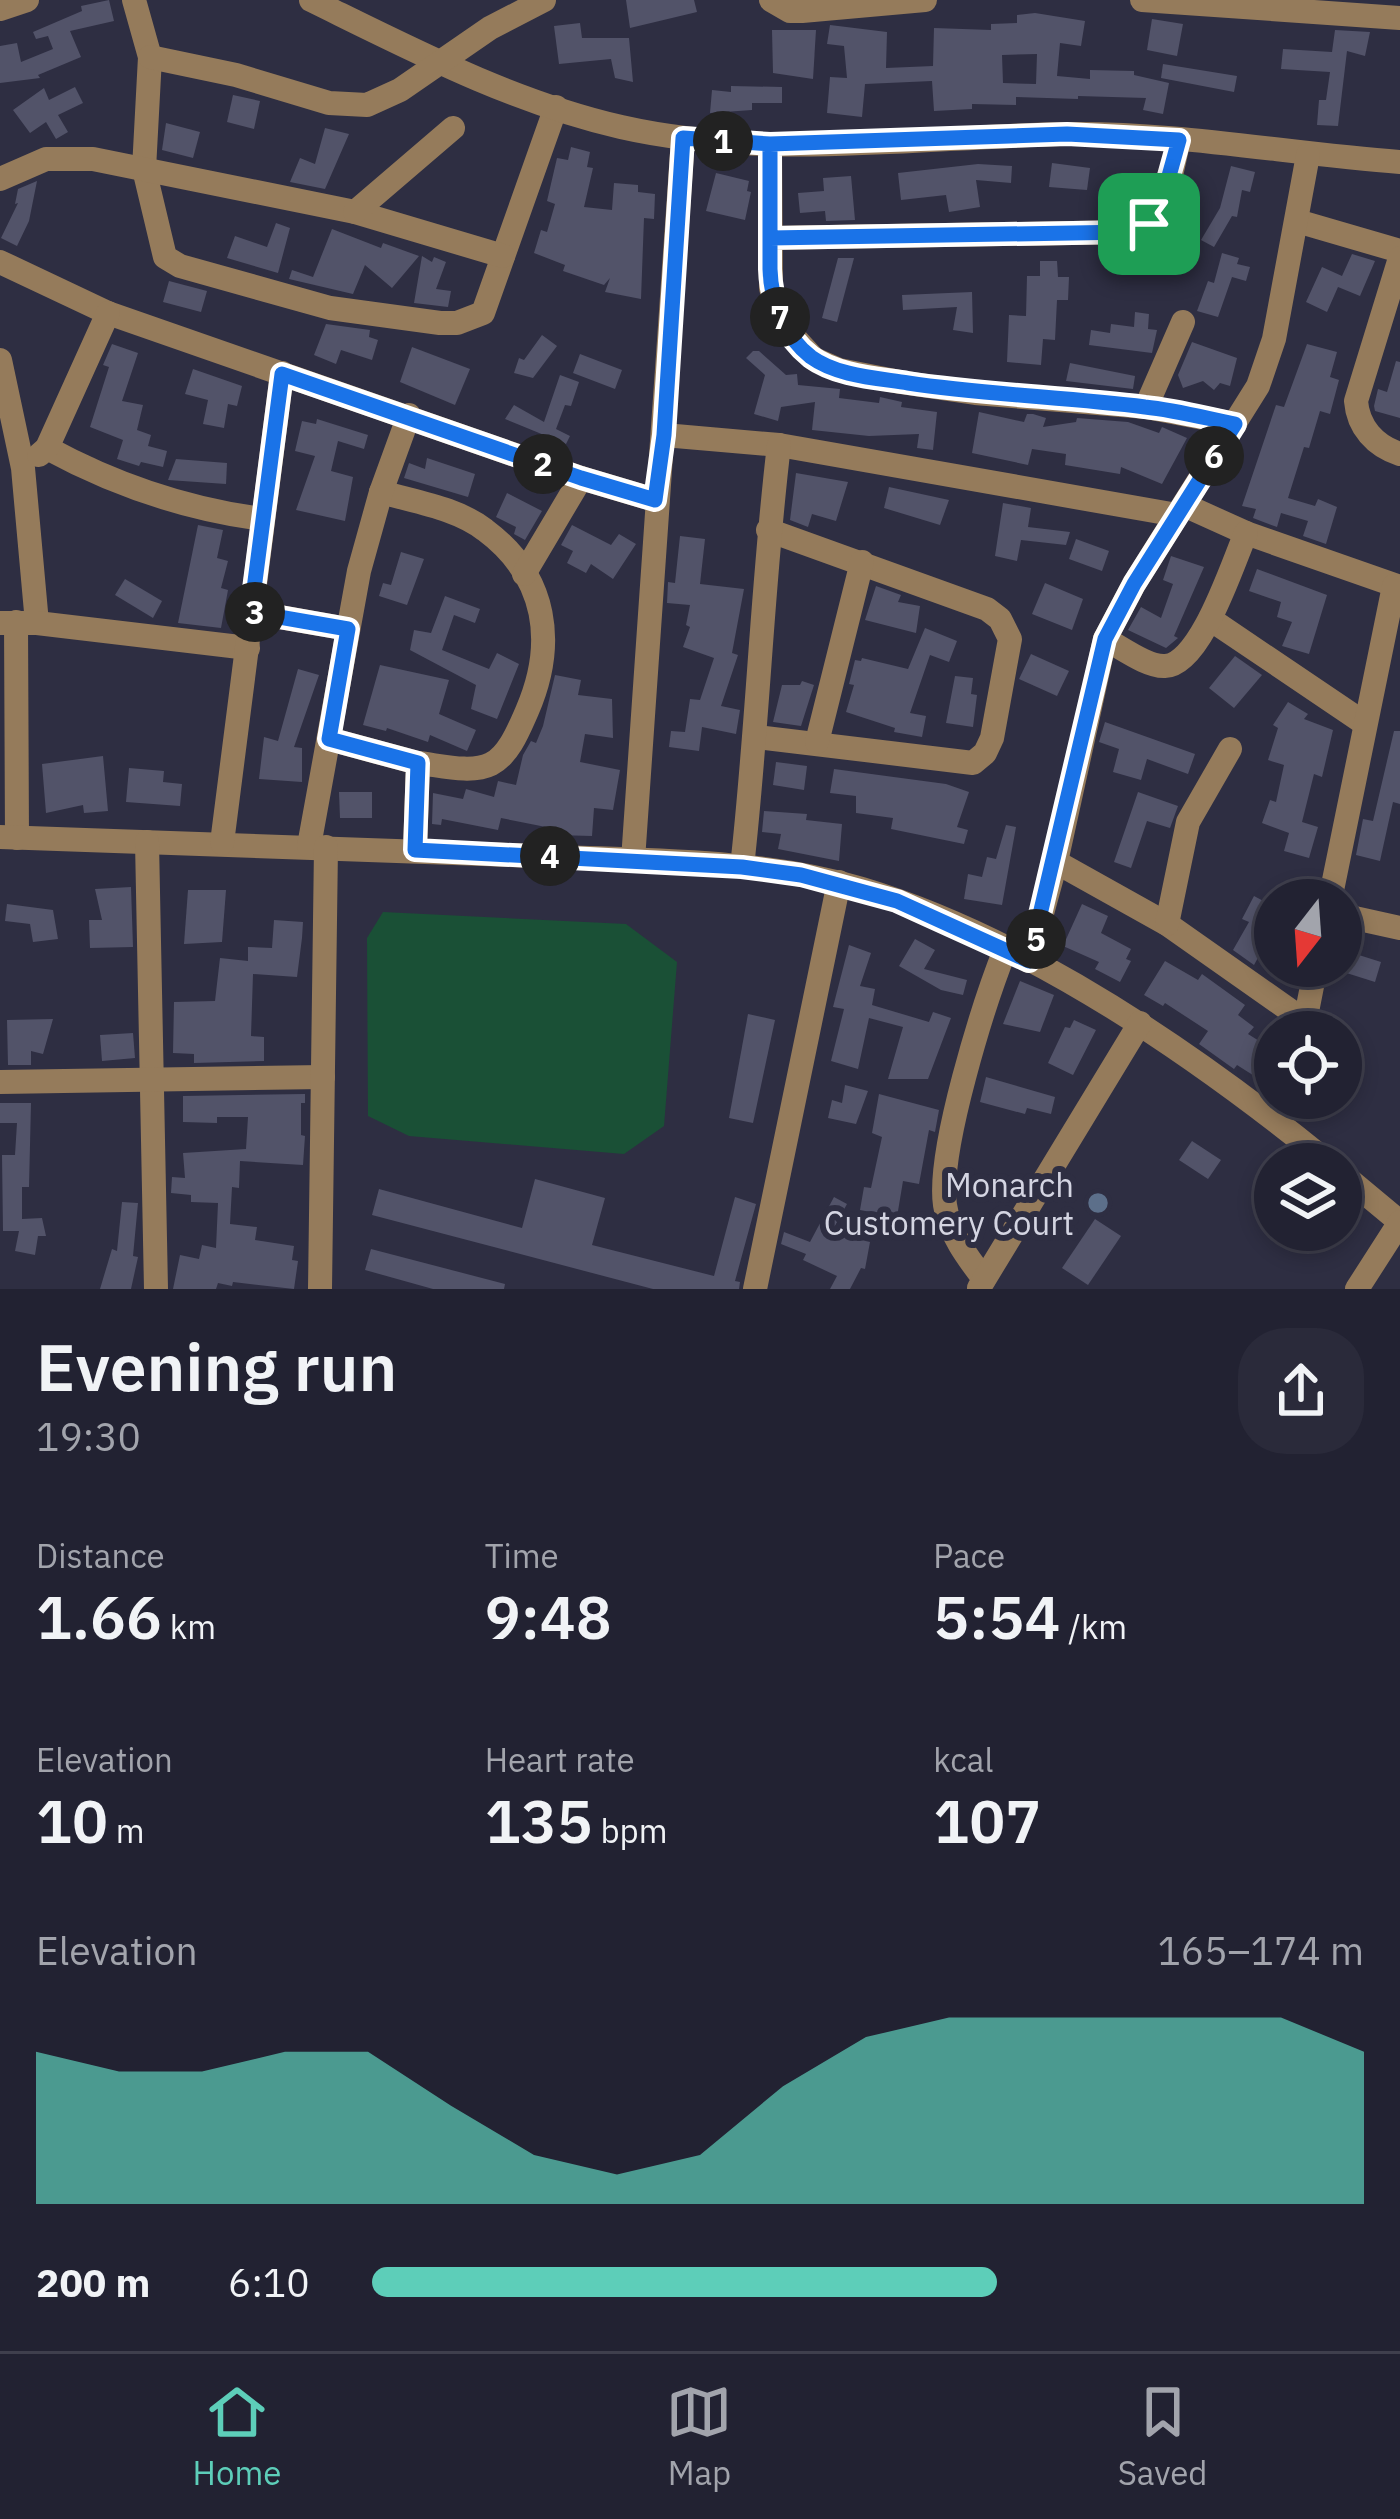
<!DOCTYPE html>
<meta charset="utf-8">
<style>
body{margin:0;font-family:"IBM Plex Sans",sans-serif;background:#2a2a3a;color:#f1f3f6;height:100vh;display:flex;flex-direction:column;font-size:45px;white-space:nowrap}
*{box-sizing:border-box;margin:0}
p{font-size:39px;color:#a2a4ac}
.icon{flex:none;width:66px;height:66px;fill:none;stroke:currentColor;stroke-width:2;stroke-linecap:round;stroke-linejoin:round}
.map{position:relative;height:1289px;overflow:hidden}
.details{display:flex;flex-direction:column;background:#222232;flex:1}
.details>*{flex:none}
.needle{width:78px;rotate:197deg}
.tools{position:absolute;left:1254px;top:879px;display:grid;gap:24px}
.tools a{display:grid;place-items:center;width:108px;height:108px;border-radius:50%;background:#222232;box-shadow:0 6px 18px #0003,0 0 0 3px #3f3f4d;font-size:60px}
.pin{position:absolute;display:grid;place-items:center;width:102px;height:102px;color:#fff;margin:-51px;border-radius:24px;box-shadow:0 6px 18px #0006}
.km{position:absolute;width:60px;height:60px;margin:-30px;border-radius:50%;background:#222;color:#fff;font-size:33px;line-height:60px;text-align:center}
.round{display:grid;place-items:center;flex:none;width:126px;height:126px;border-radius:48px;background:#2a2a3a}
.summary{display:flex;align-items:center;justify-content:space-between;height:204px;padding:0 36px}
h1{font-size:66px;font-weight:600;line-height:90px}
.figures{display:grid;grid-template-columns:repeat(3,1fr);gap:18px;height:204px;padding:12px 36px}
.figures div{display:grid;align-content:center}
.figures b{font-size:60px;font-weight:600}
.figures small{font-size:33px;font-weight:400}
.figures p{font-size:33px}
.chart{height:336px;padding:24px 36px}
.chart p{display:flex;justify-content:space-between}
.chart svg{width:100%;height:216px;margin-top:12px;fill:#5dceb9;opacity:.7}
ul{padding:0 36px;list-style:none;font-size:39px}
li{display:grid;grid-template-columns:192px 144px 1fr;align-items:center;height:90px}
li i{height:30px;border-radius:15px;background:#5dceb9}
.menu{display:flex;justify-content:space-around;align-items:center;height:168px;border-top:3px solid #3f3f4d;background:#222232;font-size:33px;color:#a2a4ac}
.menu a{display:grid;justify-items:center;gap:6px}
.menu .current{color:#5dceb9}
.map>svg:first-child{display:block}
.green{fill:#1a5036}
.building{fill:#525369;fill-rule:evenodd}
.lines{fill:none;stroke-linecap:round;stroke-linejoin:round}
.minor{stroke:#957b5b;stroke-width:24}
.route-casing{stroke:#fff;stroke-width:24}
.route{stroke:#1a73e8;stroke-width:15}
.service-dot{fill:#5c6f8a;stroke:#2e2e42;stroke-width:4.5}
.labels{text-anchor:middle;dominant-baseline:central;stroke-width:12;stroke-linejoin:round;paint-order:stroke}
.poi-label{font-size:33px;fill:#d4d5e2;stroke:#2e2e42;text-anchor:end}
</style>
<div class="map">
<svg width="1400" height="1289" viewBox="0 0 1400 1289">
<rect width="100%" height="100%" fill="#2e2e42"/>
<!-- green -->
<path class="green" d="M383,912L626,924L677,962L664,1126L624,1154L409,1136L368,1116L367,938Z"/>
<!-- building -->
<g class="building">
<path d="M109,0L114,21L70,31L81,57L38,75L40,78L0,83V46L17,43L21,62L53,49L48,36L36,39L33,32L82,11L81,6Z"/>
<path d="M626,0H694L697,12L630,28Z"/>
<path d="M1035,13L1085,21L1081,46L1060,43L1057,76L1090,79V70L1134,71V75L1169,83L1163,114L1143,110L1146,98L1078,96V99L1016,97V105L972,104V109L934,111L932,81L865,84L862,117L827,113L830,77L847,78L844,46L827,44L830,25L887,32L886,68L933,66L934,28L991,30V24L1017,23V15ZM1037,54L1036,84L1003,83L1002,55Z"/>
<path d="M1152,19L1183,24L1177,56L1147,50Z"/>
<path d="M580,23L582,38H629L633,82L615,78L611,59L559,64L554,26Z"/>
<path d="M772,30H816L813,79L773,73Z"/>
<path d="M1335,30L1370,32L1365,56L1347,51L1338,126L1317,125L1319,100H1326L1330,72L1281,69L1283,49L1332,52Z"/>
<path d="M1163,64L1237,76L1234,92L1161,78Z"/>
<path d="M731,86L782,87V103H752V110L710,113L712,90L731,92Z"/>
<path d="M75,87L83,103L58,115L68,132L56,139L46,122L30,133L13,110L44,88L49,100Z"/>
<path d="M233,95L260,101L254,129L227,122Z"/>
<path d="M166,123L200,132L193,158L162,150Z"/>
<path d="M325,128L349,134L325,189L290,182L300,158L315,164Z"/>
<path d="M571,147L590,152L587,167L593,168L584,207L612,210L614,183L638,185V192L655,194L654,219L644,218L641,299L605,292L610,278L604,285L563,271L565,265L534,253L541,230L547,232L555,204L547,201L557,158L568,160Z"/>
<path d="M1052,163L1090,168L1087,190L1049,187Z"/>
<path d="M978,164L1012,166L1011,183L976,180L980,207L949,212L946,195L901,200L898,173Z"/>
<path d="M1231,166L1255,172L1250,192L1242,190L1237,217L1232,216L1214,247L1201,240L1220,208Z"/>
<path d="M716,173L749,181L747,191L751,192L745,220L706,211Z"/>
<path d="M851,176L855,220L826,221L825,211L800,213L798,193L824,191L823,178Z"/>
<path d="M37,181L29,221L17,246L1,238L18,203L15,204L18,189Z"/>
<path d="M276,223L290,228L278,273L227,258L235,236L267,247Z"/>
<path d="M332,229L381,248L383,243L419,256L392,288L365,265L353,294L289,279L292,270L313,277Z"/>
<path d="M1222,253L1239,258L1237,264L1250,267L1246,281L1232,277L1218,317L1197,311L1208,281L1214,283Z"/>
<path d="M1352,254L1375,261L1360,296L1338,287L1327,312L1306,302L1322,267L1342,276Z"/>
<path d="M422,256L432,262L434,257L446,262L436,289L451,291L448,307L414,303Z"/>
<path d="M838,258H854L837,322L822,318Z"/>
<path d="M1040,261H1057L1058,277H1069L1068,300H1057L1055,340L1043,339L1041,365L1007,362L1009,315L1026,316L1027,276H1040Z"/>
<path d="M169,281L207,291L201,312L163,302Z"/>
<path d="M972,292L973,333L953,330L957,307L903,310L902,295Z"/>
<path d="M1135,312L1149,314L1148,329L1157,330L1152,353L1089,345L1091,330L1110,333L1111,324L1134,327Z"/>
<path d="M326,324L370,330L369,337L378,340L372,360L341,350L336,364L314,355Z"/>
<path d="M542,335L557,346L533,378L514,373L519,358L524,360Z"/>
<path d="M1192,342L1237,358L1230,386L1220,383L1214,390L1203,381L1183,388L1178,375Z"/>
<path d="M112,344L138,353L122,401L143,405L137,430L151,435L148,446L167,451L163,467L141,462L139,466L117,459L123,440L90,427L109,367L103,365Z"/>
<path d="M1307,344L1337,352L1330,377L1339,380L1330,414L1320,411L1309,448L1304,447L1288,498L1315,506L1318,499L1337,507L1326,544L1303,536L1308,521L1281,513L1277,527L1253,518L1256,509L1242,506L1276,405L1284,407Z"/>
<path d="M412,347L470,369L455,405L400,382Z"/>
<path d="M753,351H759L786,375L797,374L798,385L840,389L839,398L879,403L880,397L902,402L901,407L937,412L933,450L917,448L919,434L869,436L812,430L815,402L781,407L778,421L754,414L765,375L746,358Z"/>
<path d="M580,354L622,370L615,389L573,373Z"/>
<path d="M1396,361L1400,362V418L1375,411L1374,406L1378,389L1387,392Z"/>
<path d="M1070,363L1135,376L1133,389L1066,381Z"/>
<path d="M193,369L242,386L237,406L228,404L224,428L203,424L208,400L185,394Z"/>
<path d="M560,375L579,382L571,406L565,405L556,429L570,436L566,444L505,419L514,405L544,422Z"/>
<path d="M979,412L1024,422L1027,414H1033L1046,418L1043,427L1076,422L1077,418L1128,422L1159,433L1162,427L1187,438L1162,484L1121,467L1120,474L1065,465L1066,454L1032,449L1028,465L972,453Z"/>
<path d="M317,419L368,435L364,449L338,441L331,471L353,477L345,521L296,510L315,456L295,451L302,421L316,424Z"/>
<path d="M427,458L475,474L468,497L404,478L409,463L425,469Z"/>
<path d="M176,459L227,463L226,484L168,480Z"/>
<path d="M796,473L848,482L836,521L812,514L808,527L790,520Z"/>
<path d="M889,487L949,500L940,525L884,508Z"/>
<path d="M507,493L542,511L525,540L514,534L516,527L496,517Z"/>
<path d="M1003,503L1031,508L1028,527L1070,532L1066,545L1021,540L1017,561L995,556Z"/>
<path d="M198,525L223,530L217,558L228,561L221,588L228,590L221,628L178,623Z"/>
<path d="M572,525L611,545L619,534L636,544L613,579L591,564L586,573L567,563L573,551L561,545Z"/>
<path d="M680,536L705,539L700,584L744,589L732,653L738,655L721,706L740,710L736,734L702,727L699,751L669,747L671,731L685,732L690,699L700,700L714,658L683,647L690,627L686,625L690,605L667,603L668,582L675,583Z"/>
<path d="M1076,539L1109,551L1102,571L1069,559Z"/>
<path d="M401,552L424,559L407,605L379,596L383,583L391,585Z"/>
<path d="M1171,556L1204,567L1174,636L1178,638L1166,648L1128,630L1141,607L1161,618L1173,584L1163,580Z"/>
<path d="M1257,569L1327,595L1309,654L1282,646L1292,622L1277,617L1281,602L1249,591Z"/>
<path d="M125,579L162,601L153,618L115,595Z"/>
<path d="M1045,583L1083,599L1072,630L1032,614Z"/>
<path d="M876,586L901,595L898,602L920,606L916,633L865,620Z"/>
<path d="M445,596L480,609L475,623L454,615L442,650L489,669L497,653L519,664L497,719L471,709L476,685L410,650L414,630L431,633Z"/>
<path d="M925,628L957,641L949,662L930,655L910,713L926,716L922,737L894,732L895,728L846,712L854,685L849,684L855,660L861,661L862,658L908,669Z"/>
<path d="M1031,654L1069,671L1057,696L1019,679Z"/>
<path d="M1235,656L1262,675L1234,708L1209,688Z"/>
<path d="M380,665L449,680L439,714L476,730L467,751L430,735L428,742L387,728L386,731L363,725Z"/>
<path d="M298,669L319,675L294,747L302,748V782L259,779L264,737L278,741Z"/>
<path d="M555,675L581,680L578,695L612,699L613,738L585,734L580,762L620,770L613,810L594,808L592,836L556,835V829L501,818L498,830L442,819L441,825L432,824L433,793L463,799L466,789L494,797L498,781L516,785L523,755L531,741L536,743L543,726Z"/>
<path d="M955,676L973,678L971,694L977,695L973,727L946,723Z"/>
<path d="M802,681L814,685L801,726L773,722L782,685H800Z"/>
<path d="M1288,702L1308,714L1304,719L1333,730L1322,777L1314,774L1302,822L1318,827L1309,858L1284,851L1289,833L1262,823L1270,800L1276,802L1284,765L1268,760L1278,728L1273,725Z"/>
<path d="M1105,722L1195,754L1188,774L1147,759L1141,780L1113,772L1119,749L1099,742Z"/>
<path d="M1394,731H1400V804L1393,802L1380,861L1356,855L1363,819L1373,821Z"/>
<path d="M103,756L108,811L84,813L83,805L46,813L42,764Z"/>
<path d="M776,762L807,766L804,790L773,785Z"/>
<path d="M129,768L164,771L163,782L182,784L180,806L126,802Z"/>
<path d="M834,769L946,784L969,792L957,827L968,830L964,844L891,829L893,818L856,813V796L830,793Z"/>
<path d="M339,792H372V818H340Z"/>
<path d="M1138,792L1178,806L1170,828L1147,821L1131,868L1114,862Z"/>
<path d="M764,811L807,814L806,820L842,824L839,861L778,849L781,834L762,832Z"/>
<path d="M1006,825L1016,827L1002,905L964,899L968,874L982,877L987,857L996,859Z"/>
<path d="M131,887L133,947L90,948L89,920H102L95,889Z"/>
<path d="M188,890H226L222,942L184,944Z"/>
<path d="M1254,896L1275,907V935L1271,934L1254,965L1233,950L1249,922L1242,919Z"/>
<path d="M7,904L53,910L58,939L33,942L30,924L5,921Z"/>
<path d="M1082,904L1108,916L1101,933L1131,949L1126,959L1131,961L1120,982L1095,969L1099,962L1063,946Z"/>
<path d="M274,920L303,922L302,938L297,977L253,974L251,1036L264,1037V1061L194,1063V1054L173,1053L174,1002L215,1001L220,958L248,961V947L272,948Z"/>
<path d="M915,939L935,950L924,969L967,980L963,995L941,990L899,966Z"/>
<path d="M849,945L871,953L860,986L875,989L872,1005L929,1022L933,1012L951,1018L928,1079H888L903,1027L869,1018L858,1069L831,1061L844,1009L833,1007Z"/>
<path d="M1343,950L1381,962L1375,982L1337,970Z"/>
<path d="M1165,961L1198,980L1202,974L1245,1005L1238,1015L1254,1027L1248,1034L1275,1051V1071L1267,1084L1237,1065L1234,1069L1199,1044L1208,1031L1165,1003L1163,1006L1144,995Z"/>
<path d="M1020,981L1054,995L1040,1032L1003,1024Z"/>
<path d="M748,1014L775,1020L753,1123L729,1118Z"/>
<path d="M53,1019L43,1054L31,1051V1065H8L7,1020Z"/>
<path d="M1074,1020L1096,1030L1073,1075L1048,1063L1065,1027L1070,1028Z"/>
<path d="M133,1033L135,1058L102,1061L100,1035Z"/>
<path d="M986,1077L1055,1097L1051,1114L1027,1108L1025,1114L980,1102Z"/>
<path d="M845,1085L868,1091L856,1124L828,1118L832,1100L842,1103Z"/>
<path d="M305,1094V1103H301V1135L305,1136L303,1165L240,1161L239,1188L232,1187L230,1224L257,1227L255,1240L294,1246L292,1260L298,1261L294,1289L233,1282L232,1286L218,1283L216,1289H173L180,1255L199,1259L202,1245L216,1248L218,1203L191,1202V1195L171,1193L172,1177L185,1178L183,1153L246,1149L248,1117H217V1123L183,1122V1096Z"/>
<path d="M879,1094L939,1110L935,1132L929,1130L919,1184L903,1181L897,1217L860,1210L864,1187L871,1188L882,1137L872,1133Z"/>
<path d="M0,1103H31L29,1187H22V1219L42,1218L46,1236H38L35,1255L15,1251L19,1231H3L2,1155H15L17,1123H0Z"/>
<path d="M1192,1141L1221,1160L1208,1179L1179,1160Z"/>
<path d="M535,1179L605,1198L592,1245L714,1276L735,1197L756,1204L735,1281L740,1282L739,1289H653L372,1215L379,1189L522,1228Z"/>
<path d="M834,1197L847,1204L831,1233L870,1242L865,1269L861,1268L850,1289H830L837,1276L803,1260L806,1254L781,1244L784,1232L810,1242Z"/>
<path d="M122,1202L138,1203L133,1256L138,1257L131,1289H100L112,1249L117,1251Z"/>
<path d="M1095,1219L1121,1236L1088,1285L1062,1268Z"/>
<path d="M371,1249L505,1284L504,1289H433L365,1270Z"/>
</g>
<g class="lines">
<!-- minor -->
<g class="minor">
<path d="M134,0L150,57L144,169L165,257L180,266L330,308L440,323H457L483,313L556,107"/>
<path d="M311,0C411,49 512,102 621,127C766,160 919,137 1065,134C1177,132 1289,154 1400,162"/>
<path d="M771,0L790,11H802L925,0"/>
<path d="M1142,0L1400,18"/>
<path d="M0,9L27,0"/>
<path d="M150,57L236,75L329,103L367,105L400,90L490,28L544,0"/>
<path d="M770,144L771,288L784,326L814,359L839,370L900,382L975,393L1146,407L1235,424"/>
<path d="M0,179L46,159H93L355,212L503,256"/>
<path d="M355,212L453,128"/>
<path d="M1297,221L1400,251"/>
<path d="M770,238L1129,232C1168,222 1170,174 1179,140"/>
<path d="M1400,258L1356,401C1358,427 1375,446 1400,454"/>
<path d="M0,262L108,313L581,478L655,500"/>
<path d="M0,360L23,468L37,623"/>
<path d="M1146,407L1183,322"/>
<path d="M664,435L779,445L1177,515"/>
<path d="M47,448C115,485 186,509 262,519"/>
<path d="M39,455L47,448L108,313"/>
<path d="M381,492C415,502 457,508 485,530C548,577 556,644 527,711C519,729 509,755 491,764C471,774 439,765 418,763L415,850"/>
<path d="M1184,505L1246,533L1400,587"/>
<path d="M524,574L581,478"/>
<path d="M251,612L348,629"/>
<path d="M1210,619L1364,723"/>
<path d="M16,622L17,838"/>
<path d="M0,623H37L248,648"/>
<path d="M1105,639C1121,647 1147,667 1165,666C1201,665 1233,562 1246,533"/>
<path d="M757,737L973,763L985,753L992,738L1010,639L1000,619L987,609L768,530"/>
<path d="M329,739L418,763"/>
<path d="M817,742L862,562"/>
<path d="M0,837C179,842 358,848 537,856C644,861 758,858 862,889C1028,939 1196,1055 1330,1164"/>
<path d="M147,842L156,1289"/>
<path d="M222,843L282,373"/>
<path d="M309,846L359,571L381,492L409,415"/>
<path d="M633,860C648,619 668,379 683,138"/>
<path d="M1056,862L1167,924L1305,1021"/>
<path d="M742,867C758,726 762,585 779,445"/>
<path d="M1330,900L1394,586"/>
<path d="M1341,915L1400,928"/>
<path d="M1167,924L1188,822L1230,749"/>
<path d="M1029,961L1056,862L1105,639L1134,584L1258,386L1274,339L1308,155"/>
<path d="M1303,1032L1316,966"/>
<path d="M0,1082L323,1077"/>
<path d="M1341,1173L1400,1222"/>
<path d="M984,1279C967,1257 949,1233 945,1205C937,1151 984,1003 1005,950"/>
<path d="M979,1288L1140,1023"/>
<path d="M320,1289L326,847"/>
<path d="M755,1289L839,882"/>
<path d="M1357,1289L1400,1222"/>
</g>
</g>
<g class="lines">
<defs>
<path id="route" d="M1149,224L1129,232L770,238V144L683,138L664,435L655,500L581,478L282,374L251,612L348,629L329,739L418,763L415,850L742,867L801,875L897,901L1029,961L1105,639L1134,584L1235,424C1205,418 1175,410 1145,407C1066,397 987,395 908,383C877,378 837,376 811,357C784,336 771,302 770,269V144L1067,134L1179,140L1159,212L1149,224"/>
</defs>
<!-- route casing -->
<use href="#route" class="route-casing"/>
<!-- route -->
<use href="#route" class="route"/>
</g>
<!-- markers -->
<circle class="service-dot" cx="1098" cy="1203" r="12"/>
<g class="labels">
<!-- poi labels -->
<g class="poi-label">
<text x="1074" y="1184">Monarch<tspan x="1074" dy="38">Customery Court</tspan></text>
</g>
</g>
</svg>
<div class="tools">
<a><svg class="needle" viewBox="-14 -14 28 28"><path d="M0-13l5 13h-10z" fill="#e53935"/><path d="M0 13l5-13h-10z" fill="#a2a4ac"/></svg></a>
<a><svg class="icon" aria-label="locate" viewBox="0 0 24 24"><circle cx="12" cy="12" r="6"/><path d="M12 2v4M12 18v4M2 12h4M18 12h4"/></svg></a>
<a><svg class="icon" aria-label="layers" viewBox="0 0 24 24"><path d="M12 4l9 5-9 5-9-5zM3 14l9 5 9-5"/></svg></a>
</div>
<div class="pin" style="left:1149px;top:224px;background:#1e9e55"><svg class="icon" aria-label="arrive" viewBox="0 0 24 24"><path d="M6 21V4h12l-3 4 3 4H6"/></svg></div>
<b class="km" style="left:723px;top:141px">1</b>
<b class="km" style="left:543px;top:464px">2</b>
<b class="km" style="left:255px;top:612px">3</b>
<b class="km" style="left:550px;top:856px">4</b>
<b class="km" style="left:1036px;top:939px">5</b>
<b class="km" style="left:1214px;top:456px">6</b>
<b class="km" style="left:780px;top:317px">7</b>
</div>
<section class="details">
<div class="summary"><div><h1>Evening run</h1><p>19:30</p></div><a class="round"><svg class="icon" aria-label="share" viewBox="0 0 24 24"><path d="M12 15V3M7 8l5-5 5 5M5 13v7h14v-7"/></svg></a></div>
<div class="figures">
<div><p>Distance</p><b>1.66<small> km</small></b></div>
<div><p>Time</p><b>9:48</b></div>
<div><p>Pace</p><b>5:54<small> /km</small></b></div>
</div>
<div class="figures">
<div><p>Elevation</p><b>10<small> m</small></b></div>
<div><p>Heart rate</p><b>135<small> bpm</small></b></div>
<div><p>kcal</p><b>107</b></div>
</div>
<div class="chart"><p><span>Elevation</span>165–174 m</p>
<svg viewBox="0 0 160 44" preserveAspectRatio="none"><path d="M0 44V13L10 17L20 17L30 13L40 13L50 24L60 34L70 38L80 34L90 20L100 10L110 6L120 6L130 6L140 6L150 6L160 13V44z"/></svg>
</div>
<ul>
<li><b>200 m</b>6:10<i style="width:63%"></i></li>
</ul>
</section>
<nav class="menu">
<a class="current"><svg class="icon" aria-label="home" viewBox="0 0 24 24"><path d="M3 11l9-7 9 7M6 9v11h12V9"/></svg>Home</a>
<a><svg class="icon" aria-label="map" viewBox="0 0 24 24"><path d="M3 6l6-2 6 2 6-2v14l-6 2-6-2-6 2zM9 4v14M15 6v14"/></svg>Map</a>
<a><svg class="icon" aria-label="saved" viewBox="0 0 24 24"><path d="M7 4h10v16l-5-4-5 4z"/></svg>Saved</a>
</nav>
